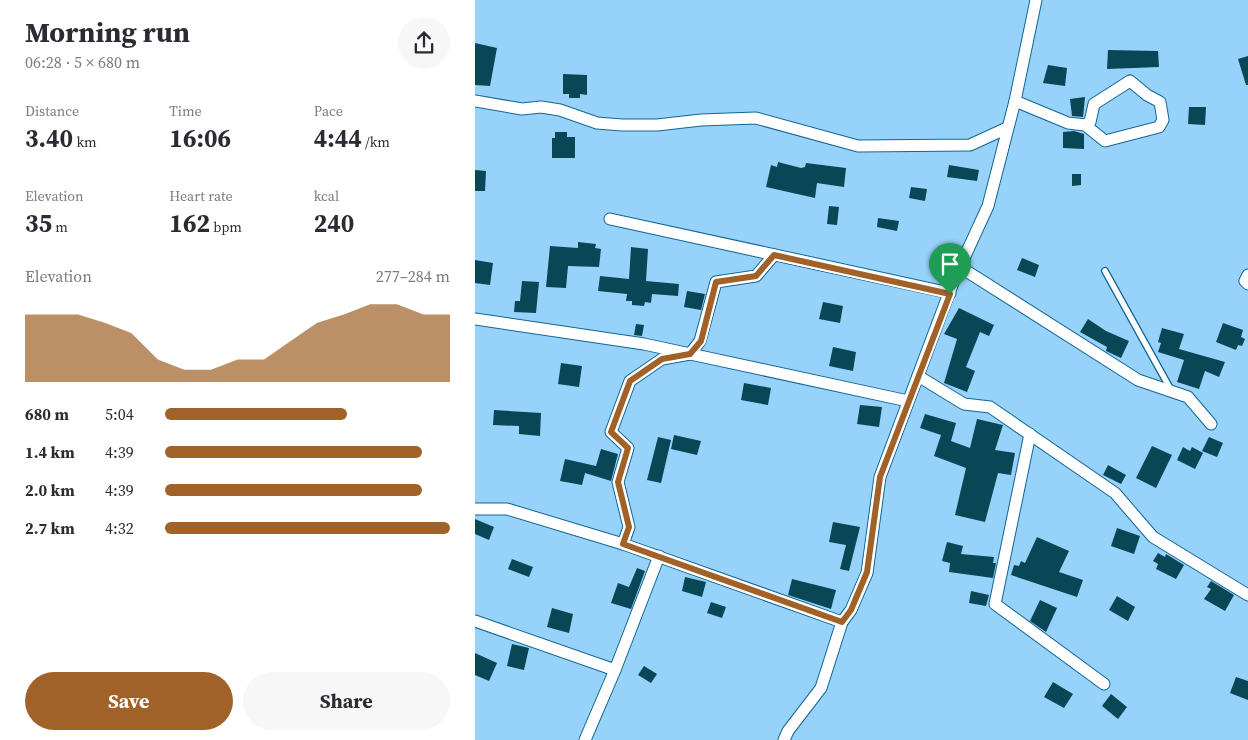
<!DOCTYPE html>
<meta charset="utf-8">
<style>
body{margin:0;font-family:"Source Serif 4",serif;background:#f7f7f7;color:#2b2b33;height:100vh;display:flex;flex-direction:column;font-size:19px;white-space:nowrap}
*{box-sizing:border-box;margin:0}
p{font-size:16px;color:#7c7c81}
.icon{flex:none;width:28px;height:28px;fill:none;stroke:currentColor;stroke-width:2;stroke-linecap:round;stroke-linejoin:round}
.map{position:relative;flex:1;overflow:hidden}
.side{display:flex;flex-direction:column;background:#fff;width:475px}
.side>*{flex:none}
.pin{position:absolute;display:grid;place-items:center;width:42px;height:42px;color:#fff;margin:-51px -21px;border-radius:50% 50% 50% 0;rotate:-45deg;box-shadow:0 0 5px #0007}
.pin .icon{rotate:45deg}
.round{display:grid;place-items:center;flex:none;width:52px;height:52px;border-radius:26px;background:#f7f7f7}
.overview{display:flex;align-items:center;justify-content:space-between;height:85px;padding:0 25px}
h1{font-size:28px;font-weight:700;line-height:38px}
.metrics{display:grid;grid-template-columns:repeat(3,1fr);gap:8px;height:85px;padding:5px 25px}
.metrics div{display:grid;align-content:center}
.metrics b{font-size:25px;font-weight:700}
.metrics small{font-size:14px;font-weight:400}
.metrics p{font-size:14px}
.chart{height:140px;padding:10px 25px}
.chart p{display:flex;justify-content:space-between}
.chart svg{width:100%;height:90px;margin-top:5px;fill:#a06228;opacity:.7}
.primary-button{display:flex;gap:10px;margin-top:auto;padding:10px 25px}
.primary-button a{flex:1;height:58px;border-radius:30px;background:#a06228;color:#fff;font-size:20px;font-weight:700;line-height:58px;text-align:center}
.primary-button a+a{background:#f7f7f7;color:#2b2b33}
ul{padding:0 25px;list-style:none;font-size:16px}
li{display:grid;grid-template-columns:80px 60px 1fr;align-items:center;height:38px}
li i{height:12px;border-radius:6px;background:#a06228}
main{display:flex;flex:1;min-height:0}
.map>svg:first-child{display:block}
.building{fill:#094756}
.lines{fill:none;stroke-linecap:round;stroke-linejoin:round}
.service-casing{stroke:#126694;stroke-width:8}
.minor-casing{stroke:#126694;stroke-width:13}
.service{stroke:#fff;stroke-width:5.5}
.minor{stroke:#fff;stroke-width:11}
.route-casing{stroke:#fff;stroke-width:10}
.route{stroke:#a06228;stroke-width:6}
</style>
<main>
<section class="side">
<div class="overview"><div><h1>Morning run</h1><p>06:28 · 5 × 680 m</p></div><a class="round"><svg class="icon" aria-label="share" viewBox="0 0 24 24"><path d="M12 15V3M7 8l5-5 5 5M5 13v7h14v-7"/></svg></a></div>
<div class="metrics">
<div><p>Distance</p><b>3.40<small> km</small></b></div>
<div><p>Time</p><b>16:06</b></div>
<div><p>Pace</p><b>4:44<small> /km</small></b></div>
</div>
<div class="metrics">
<div><p>Elevation</p><b>35<small> m</small></b></div>
<div><p>Heart rate</p><b>162<small> bpm</small></b></div>
<div><p>kcal</p><b>240</b></div>
</div>
<div class="chart"><p><span>Elevation</span>277–284 m</p>
<svg viewBox="0 0 160 44" preserveAspectRatio="none"><path d="M0 44V11L10 11L20 11L30 15L40 20L50 33L60 38L70 38L80 33L90 33L100 24L110 15L120 11L130 6L140 6L150 11L160 11V44z"/></svg>
</div>
<ul>
<li><b>680 m</b>5:04<i style="width:64%"></i></li>
<li><b>1.4 km</b>4:39<i style="width:90%"></i></li>
<li><b>2.0 km</b>4:39<i style="width:90%"></i></li>
<li><b>2.7 km</b>4:32<i style="width:100%"></i></li>
</ul>
<div class="primary-button"><a>Save</a><a>Share</a></div>
</section>
<div class="map">
<svg width="773" height="740" viewBox="0 0 773 740">
<rect width="100%" height="100%" fill="#97d2fb"/>
<!-- building -->
<g class="building">
<path d="M0,43L22,48L15,86L0,85Z"/>
<path d="M633,50L683,51L684,67L632,69Z"/>
<path d="M773,56V85H771L763,59Z"/>
<path d="M573,65L592,68L590,86L568,83Z"/>
<path d="M88,74L112,75V95L105,94V98H94V94H88Z"/>
<path d="M610,97L608,117L597,116L595,99Z"/>
<path d="M714,107H731L730,125L713,124Z"/>
<path d="M599,131L609,134V149L588,148V132Z"/>
<path d="M80,132H92V137H100V158H77V138H80Z"/>
<path d="M303,162L326,168L330,167L331,163L371,168L369,187L342,183L340,198L291,187L296,165L302,167Z"/>
<path d="M474,165L504,170L502,181L472,177Z"/>
<path d="M0,170L11,171L10,191H0Z"/>
<path d="M597,174H606V185L597,186Z"/>
<path d="M436,187L452,189L450,201L434,198Z"/>
<path d="M354,206L364,207L362,225L352,224Z"/>
<path d="M403,218L424,221L422,231L402,227Z"/>
<path d="M103,242L121,244L120,248L126,249L124,267L93,266L91,288L71,287L75,246L103,248Z"/>
<path d="M156,247L173,249L171,281L204,284L203,296L177,294L176,303L170,302L169,306L157,305V301H151L152,294L123,291L125,276L154,279Z"/>
<path d="M547,258L564,265L560,277L542,270Z"/>
<path d="M0,260L18,263L15,285L0,283Z"/>
<path d="M47,281L64,282L61,313L39,312L40,301H45Z"/>
<path d="M212,291L230,294L226,310L209,307Z"/>
<path d="M348,302L368,306L365,323L344,319Z"/>
<path d="M484,308L519,325L514,336L505,332L491,367L500,371L492,392L469,383L482,339L469,334Z"/>
<path d="M613,319L631,331L654,341L646,358L631,351L632,347L605,332Z"/>
<path d="M748,323L768,330L766,337L770,339L767,346L763,345L761,350L741,342Z"/>
<path d="M161,324L169,325L167,336L159,335Z"/>
<path d="M687,328L709,334L704,349L750,362L744,377L730,371L724,389L702,382L709,360L683,352L686,343L683,342Z"/>
<path d="M358,347L381,352L378,371L354,366Z"/>
<path d="M86,363L107,366L104,387L83,384Z"/>
<path d="M269,383L296,388L293,405L266,400Z"/>
<path d="M385,405L407,407L404,427L382,424Z"/>
<path d="M19,410L66,413L65,436L44,434V426L18,425Z"/>
<path d="M450,414L481,423L476,441L495,448L502,419L528,425L520,450L540,453L536,475L523,473L510,522L480,515L491,468L459,456L466,435L445,428Z"/>
<path d="M199,435L226,441L222,455L196,449Z"/>
<path d="M183,437L196,440L186,483L172,480Z"/>
<path d="M734,437L748,443L742,457L727,451Z"/>
<path d="M677,446L697,455L681,488L661,478Z"/>
<path d="M708,447L715,451L717,447L728,453L720,469L702,460Z"/>
<path d="M126,449L143,454L136,481L110,473L107,485L85,481L90,459L121,466Z"/>
<path d="M633,465L651,475L646,484L628,475Z"/>
<path d="M0,519L19,527L14,540L0,534Z"/>
<path d="M358,522L385,527L374,571L365,569L371,545L354,542Z"/>
<path d="M642,528L665,536L659,554L636,546Z"/>
<path d="M562,537L594,551L584,572L608,580L602,597L536,575L539,565L544,566L546,561L550,563Z"/>
<path d="M472,542L488,546L486,554L519,557L518,563H521L518,578L474,572L475,563L467,561Z"/>
<path d="M683,553L690,557L691,554L709,565L701,579L681,569L683,564L678,561Z"/>
<path d="M37,559L58,567L54,577L33,569Z"/>
<path d="M162,568L170,571L156,609L136,603L143,583L154,587Z"/>
<path d="M210,577L231,582L227,597L207,591Z"/>
<path d="M317,579L361,590L356,609L313,595Z"/>
<path d="M736,581L759,595L750,611L729,599L736,589L732,587Z"/>
<path d="M496,591L514,595L511,606L494,603Z"/>
<path d="M642,596L660,607L653,621L634,610Z"/>
<path d="M565,600L582,608L571,632L555,621Z"/>
<path d="M236,602L251,607L247,618L232,613Z"/>
<path d="M77,608L98,614L94,633L72,627Z"/>
<path d="M37,644L54,648L49,670L32,666Z"/>
<path d="M0,653L22,663L14,681L0,675Z"/>
<path d="M169,666L182,674L176,683L163,675Z"/>
<path d="M761,677L773,681V700L755,693Z"/>
<path d="M578,682L598,694L589,708L569,697Z"/>
<path d="M636,694L652,707L643,719L627,706Z"/>
</g>
<g class="lines">
<defs>
<path id="service" d="M630,271L696,390"/>
<g id="minor">
<path d="M0,101L47,109L66,107L85,110L122,123L147,125H182L226,120L281,118L383,146L495,145L532,128"/>
<path d="M540,101L593,123L610,125L615,122L619,104L655,81L672,95L685,102L688,120L684,127L630,141L610,125"/>
<path d="M135,219L475,293"/>
<path d="M485,267L663,380L713,397L736,424"/>
<path d="M773,275L770,281L773,284"/>
<path d="M0,319L169,344L433,401"/>
<path d="M443,376L489,404L515,407L640,493L678,537L773,595"/>
<path d="M555,434L520,604L629,684"/>
<path d="M0,509H32L148,544L367,622"/>
<path d="M148,544L154,527L143,482L153,448L136,432L155,381L187,359L215,354L225,341L241,282L281,276L299,255"/>
<path d="M0,621L140,670"/>
<path d="M110,740L140,670L184,556"/>
<path d="M309,740L313,731L346,688L367,622L376,610L392,573L405,477L479,280L513,206L540,101L561,0"/>
</g>
</defs>
<!-- service casing -->
<use href="#service" class="service-casing"/>
<!-- minor casing -->
<use href="#minor" class="minor-casing"/>
<!-- service -->
<use href="#service" class="service"/>
<!-- minor -->
<use href="#minor" class="minor"/>
</g>
<g class="lines">
<defs>
<path id="route" d="M299,255L475,294L405,477L392,572L376,610L367,622L148,544L154,527L143,482L153,448L136,432L155,381L187,359L215,354L226,341L241,282L281,276Z"/>
</defs>
<!-- route casing -->
<use href="#route" class="route-casing"/>
<!-- route -->
<use href="#route" class="route"/>
</g>
</svg>
<div class="pin" style="left:475px;top:294px;background:#1e9e55"><svg class="icon" aria-label="arrive" viewBox="0 0 24 24"><path d="M6 21V4h12l-3 4 3 4H6"/></svg></div>
</div>
</main>
